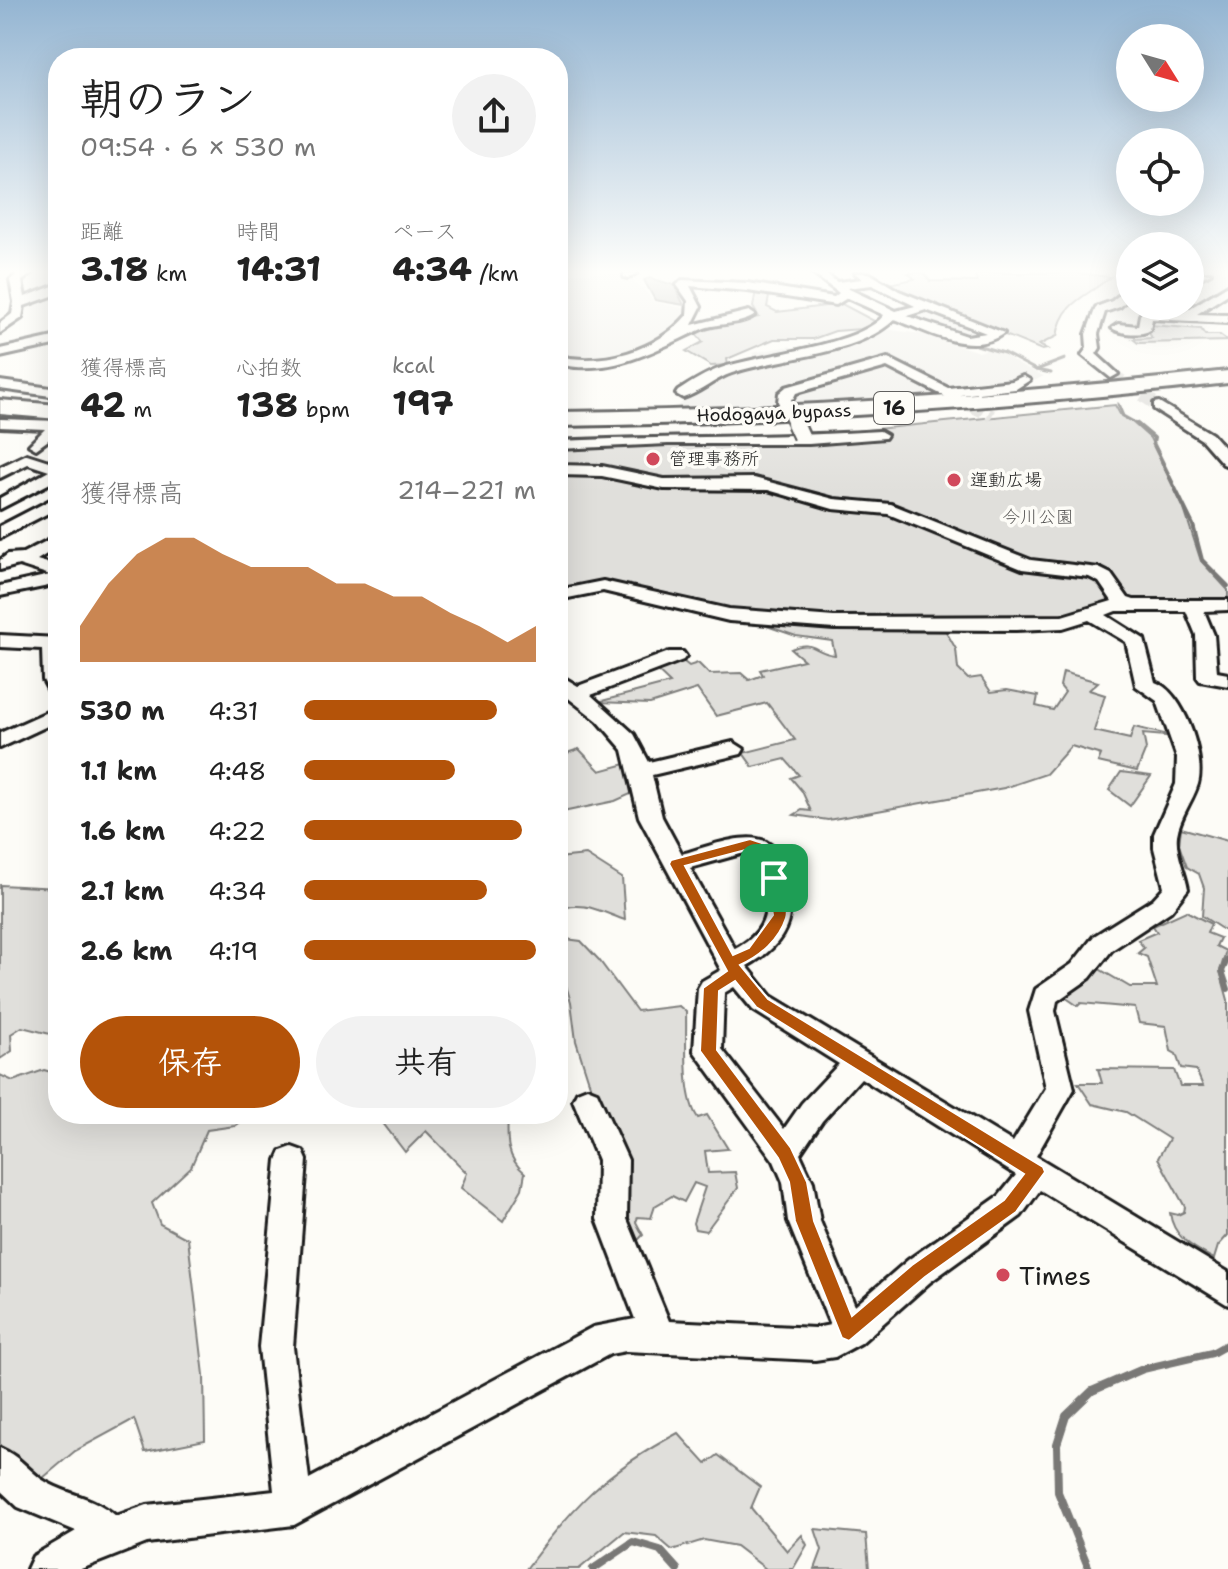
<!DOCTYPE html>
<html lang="ja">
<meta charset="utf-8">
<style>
body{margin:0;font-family:"Shantell Sans","Klee One",sans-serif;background:#f2f2f2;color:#222;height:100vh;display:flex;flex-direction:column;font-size:30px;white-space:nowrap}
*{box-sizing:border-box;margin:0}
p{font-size:26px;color:#767676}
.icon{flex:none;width:44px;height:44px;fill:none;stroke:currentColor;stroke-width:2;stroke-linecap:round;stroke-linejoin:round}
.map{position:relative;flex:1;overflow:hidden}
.drawer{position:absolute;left:48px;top:48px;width:520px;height:1076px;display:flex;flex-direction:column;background:#fff;border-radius:32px;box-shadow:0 8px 32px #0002}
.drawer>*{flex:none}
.needle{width:52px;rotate:127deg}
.fabs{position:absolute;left:1116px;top:24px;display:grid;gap:16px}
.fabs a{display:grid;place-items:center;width:88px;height:88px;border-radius:50%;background:#fff;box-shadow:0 8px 32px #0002;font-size:40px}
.pin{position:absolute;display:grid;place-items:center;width:68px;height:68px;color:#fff;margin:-34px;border-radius:16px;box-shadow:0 4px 12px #0006}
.round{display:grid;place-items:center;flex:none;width:84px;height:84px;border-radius:42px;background:#f2f2f2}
.summary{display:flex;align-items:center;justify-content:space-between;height:136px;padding:0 32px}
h1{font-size:44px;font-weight:700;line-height:60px}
.stats{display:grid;grid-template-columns:repeat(3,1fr);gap:12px;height:136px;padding:8px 32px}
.stats div{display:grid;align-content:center}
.stats b{font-size:34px;font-weight:700}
.stats small{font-size:22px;font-weight:400}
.stats p{font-size:22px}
.chart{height:224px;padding:16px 32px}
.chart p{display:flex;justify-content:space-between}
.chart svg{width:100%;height:144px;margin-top:8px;fill:#b45309;opacity:.7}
.action{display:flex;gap:16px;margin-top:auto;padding:16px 32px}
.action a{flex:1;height:92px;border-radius:48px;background:#b45309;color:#fff;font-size:32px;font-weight:700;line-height:92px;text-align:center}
.action a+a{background:#f2f2f2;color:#222}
ul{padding:0 32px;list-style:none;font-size:26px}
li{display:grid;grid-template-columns:128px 96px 1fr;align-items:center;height:60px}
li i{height:20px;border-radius:10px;background:#b45309}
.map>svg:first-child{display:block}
.built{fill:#eeede9}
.green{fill:#e0dfdb;stroke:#7e7e7c;stroke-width:2}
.water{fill:#b7b6b2;stroke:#797876;stroke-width:2}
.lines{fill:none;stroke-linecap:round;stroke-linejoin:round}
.stream-far3{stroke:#797876;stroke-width:3}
.stream-far2{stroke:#797876;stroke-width:4}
.stream-far1{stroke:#797876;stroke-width:6}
.stream{stroke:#797876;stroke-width:8}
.minor-tunnel{stroke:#dbdad6;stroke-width:13;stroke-dasharray:13 6;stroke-linecap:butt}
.minor-casing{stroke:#1c1c1c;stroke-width:6}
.highway-casing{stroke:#1c1c1c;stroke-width:6}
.minor{fill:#fdfcf7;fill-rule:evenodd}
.highway{fill:#fdfcf7;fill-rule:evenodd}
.minor-bridge-far1-casing{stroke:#1c1c1c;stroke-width:17;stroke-linecap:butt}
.minor-bridge-casing{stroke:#1c1c1c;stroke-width:20;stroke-linecap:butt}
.minor-bridge-far1{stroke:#fdfcf7;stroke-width:13}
.minor-bridge{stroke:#fdfcf7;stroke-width:16}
.route{fill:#b45309;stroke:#fff;stroke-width:2;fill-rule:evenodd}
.poi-dot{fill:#d1495b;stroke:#fdfcf7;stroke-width:3}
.labels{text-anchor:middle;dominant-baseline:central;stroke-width:7;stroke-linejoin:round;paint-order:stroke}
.far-street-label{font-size:18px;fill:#1c1c1c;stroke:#fdfcf7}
.far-poi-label{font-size:18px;fill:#1c1c1c;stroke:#fdfcf7;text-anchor:start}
.far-park-label{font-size:18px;fill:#575655;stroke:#fdfcf7}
.shield{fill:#fdfcf7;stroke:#605f5e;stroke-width:2}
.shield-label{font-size:20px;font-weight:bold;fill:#1c1c1c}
.near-poi-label{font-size:26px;fill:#1c1c1c;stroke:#fdfcf7;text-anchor:start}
</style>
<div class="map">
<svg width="1228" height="1569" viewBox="0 0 1228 1569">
<rect width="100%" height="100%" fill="#fdfcf7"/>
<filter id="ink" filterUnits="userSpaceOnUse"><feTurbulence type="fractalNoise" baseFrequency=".0125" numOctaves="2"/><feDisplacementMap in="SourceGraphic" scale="16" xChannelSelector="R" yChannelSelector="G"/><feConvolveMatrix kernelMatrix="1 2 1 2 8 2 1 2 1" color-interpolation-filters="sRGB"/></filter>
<g filter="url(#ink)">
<!-- built -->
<g class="built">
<path d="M558,273H622L644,289L654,302L688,309L665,333L630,353L606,361L558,359Z"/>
<path d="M928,307L991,331L972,340L897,315Z"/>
<path d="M884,329L922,334L979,352L988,349L1001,353L1021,366L1044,376L1028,384L951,395L950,398L833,400L674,409L706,383L759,361L752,353L790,346L803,356Z"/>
</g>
<!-- green -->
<g class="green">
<path d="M908,273H923L930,281L977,282L975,273H1078L1110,277C1086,298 1063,300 1057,336L1039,345L1047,349L1042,350L882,285L915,279Z"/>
<path d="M756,290L769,297L767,307L777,312L842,304L876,322L861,329L835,331L813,339H774L727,359L728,365L711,366L686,351L703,342L696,334L702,328L759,317L753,307Z"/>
<path d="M1150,325L1201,329L1205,335H1220L1228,341L1138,343L1133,339L1152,338L1148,331Z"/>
<path d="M1115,405L1121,416L1132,422L1150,438L1183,506L1201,561L1228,590V604L1122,602L1061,621L829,619L727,611L611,584L558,591V448L809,442L806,436Z"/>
<path d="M755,622L944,628L956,649L958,669L968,679L981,677L991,692L1007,690L1038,696L1036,706L1053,710L1065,692L1060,686L1063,672L1098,682L1089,690L1105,695L1094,731L1130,739L1134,727L1177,737L1143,734L1146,749L1137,771L1098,762L1101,755L1071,746L1046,774L1004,788L828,820L794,815L802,810L811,811L802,791L791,778L799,775L785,759L753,767L743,753L795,740L767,703L716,716L697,689L650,704L598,702L670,683L653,667L679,658L689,666L698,663L709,674L741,673L749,680L763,675L760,670L804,660L791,649C814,639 814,653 835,655L832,641L796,636Z"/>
<path d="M579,749L600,771L629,763L633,793L615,801L558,813V756Z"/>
<path d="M1121,772L1151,776L1130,806L1109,790Z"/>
<path d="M1181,828L1228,841V933L1202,916L1204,888L1199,874L1187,867L1179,845Z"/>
<path d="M586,855L622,878L625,920C604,913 579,898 558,911V858Z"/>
<path d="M0,885L58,888V1032L50,1034L22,1027L11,1034L12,1051L0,1059Z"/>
<path d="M1186,911L1211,924L1207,933L1220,938L1216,946L1226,951L1220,971L1228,1000V1235L1218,1246L1214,1259C1194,1248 1173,1238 1170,1213L1178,1215L1184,1212L1185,1207L1158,1158L1169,1139L1126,1112L1092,1104L1078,1083H1102L1098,1069L1174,1070L1180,1086H1203L1196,1070L1181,1068L1176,1054L1171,1051L1166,1026L1139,1023L1135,1008L1081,1003L1078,1006L1059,993L1094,966L1130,987H1157L1147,957L1138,953L1144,948L1138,940L1157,932L1153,926Z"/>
<path d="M558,938L581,941L599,960L637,1011L679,1006L686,1012C687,1040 682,1096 698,1118L707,1115L728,1149L705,1151L708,1173L735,1172L738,1188L706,1231L695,1229L693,1223L705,1187L694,1183L684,1202L672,1196L655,1206L651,1218L638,1217L636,1222L643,1235L634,1244L624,1226L612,1124L609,1116L597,1107L576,1041L571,1002L561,969L558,970Z"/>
<path d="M44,1070L58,1074V1114H143L157,1121L184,1114L243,1115L242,1121L235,1126L207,1130L191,1167L152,1203L160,1224L188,1239L204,1375L205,1440L145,1452L134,1419L75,1451L37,1483L0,1450V1075L13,1081Z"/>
<path d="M376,1114H508C507,1138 505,1157 525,1173L522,1189L503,1221L461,1188L467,1173L426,1131L405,1152Z"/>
<path d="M678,1433L706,1464L718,1455L760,1487L751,1508L787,1551L802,1535L807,1545L793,1569H766L736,1546L704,1540L672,1550L656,1536L624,1532L579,1569H526C575,1503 605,1472 678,1433Z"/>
<path d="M815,1529L866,1534L869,1569H815L822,1550Z"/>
</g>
<!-- water -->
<path class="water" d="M650,278L674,285L684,305L655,300L644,280Z"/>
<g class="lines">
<!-- stream-far3 -->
<g class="stream-far3">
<path d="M973,344L1004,353L1036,370"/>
<path d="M1051,373L1036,370L1065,359"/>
<path d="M1118,404L1123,416L1139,425"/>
</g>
<!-- stream-far2 -->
<path class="stream-far2" d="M1136,423L1154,438L1153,443L1193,525L1202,560L1228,586"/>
<!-- stream-far1 -->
<path class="stream-far1" d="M1228,958L1222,971L1228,989"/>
<!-- stream -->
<g class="stream">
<path d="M593,1569L633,1542L660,1550L677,1569"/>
<path d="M1089,1569L1058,1492L1057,1444L1066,1416L1092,1391L1143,1369L1212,1353L1228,1344"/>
</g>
<!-- minor-tunnel -->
<g class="minor-tunnel">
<path d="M1111,374L1159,406"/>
<path d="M954,397L992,416"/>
</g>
<defs>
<g id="minor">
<path d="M18,273H32L22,281L25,297L58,284V294L24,306L22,318L0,333V323L12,314L14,302L10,280Z"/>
<path d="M624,273H637L628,278L624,277Z"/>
<path d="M812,273H825L837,282L862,279L855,273H869L899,291L1004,333C973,357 927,332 895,319C859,355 780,357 732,373C714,379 700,393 683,398L676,394L678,391C692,382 706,373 721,368C761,354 860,346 884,315L847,298L836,305L748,291L690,286L701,307L692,325L749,311L755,315C740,326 719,322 702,329C656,349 613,377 558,364V356C603,366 656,351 687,315L688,301L677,285L682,280L748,283L834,297L839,293ZM872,285L915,306L896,311L847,288ZM926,310L986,333L967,336L907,316Z"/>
<path d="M1196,273H1211L1190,283V276Z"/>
<path d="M1228,285V294L1197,314L1228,315V323L1152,319L1150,330C1142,336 1120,334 1112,328L1118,324L1138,326L1140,315L1147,306H1160L1155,312L1182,313Z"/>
<path d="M1130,286V297L1120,307L1105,312L1098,334L1100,348L1096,354L1118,374L1111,378L1082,355L1087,348L1086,334L1096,307L1112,301Z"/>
<path d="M58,336V344L0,357V349Z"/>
<path d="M888,358L948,388L1012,381L1023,376L1030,380L1016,389L960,395L959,400L954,401L887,367L796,393L790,405L785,406L778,402L779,393L786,387Z"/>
<path d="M0,381L58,389V397L0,389Z"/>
<path d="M1159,402L1212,434L1228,452V466L1223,464L1202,440L1154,409V403Z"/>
<path d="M0,419L58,421V433L36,449L29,445L45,429L0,427Z"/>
<path d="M880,431L887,435L885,438L809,444H668L558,449V441C665,436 773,438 880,431Z"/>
<path d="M27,454L58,464V479L0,509V498L49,471L28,464L0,478V467Z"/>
<path d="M558,465L602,466L664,479L754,478L834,499L891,504L1031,560L1099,568L1111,574L1128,598L1134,600H1228V610L1204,611L1214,635L1217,672L1228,674V686L1200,681L1197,677L1196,635L1186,611H1116L1106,615L1144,639L1155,682C1183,691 1206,756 1198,784C1193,801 1180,816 1177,835C1175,853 1185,871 1188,889L1171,911L1112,950L1090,978L1057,1001L1055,1011L1074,1089L1036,1156L1228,1272V1305L1040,1190L1021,1216L930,1282L861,1343L835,1357L815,1360L626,1351L610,1354L294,1525L147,1543L81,1569H27L33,1556L76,1531L18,1507L0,1490V1448C17,1455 27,1468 41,1479C65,1495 92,1495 116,1516L147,1505L274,1491L259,1347L277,1160L281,1151L292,1147L303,1151L307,1160L293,1347L309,1479L593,1327L635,1319L597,1219L598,1160L573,1100L577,1092L587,1088L597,1092L628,1160L627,1219L669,1321L815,1328L830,1325L788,1221L783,1182L774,1161L694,1051L698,988L702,981L721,970L639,817L623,750L598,721L558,690V674L578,686L669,652H683L686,656L683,660L591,695L634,734L649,762L733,742L744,749L741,754L652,775L662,817L682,854C705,848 759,825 774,849C795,900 802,936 747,966L771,996L1013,1142L1046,1088L1029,1011L1036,989L1072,964L1094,936L1153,899L1164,887L1154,848V834L1176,784L1177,758L1157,701L1136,686L1126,642L1089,620L1063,628L1016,630L834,629L729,621L603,591L558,600V590L603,581L729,609L834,617L1062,616L1112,601L1099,582L1089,577L1022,569L888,514L833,509L768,490L664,489L602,476L558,475ZM748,852L752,854C768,893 779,926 735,949L690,868ZM734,987L753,1010L839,1064L802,1103L784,1129L722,1049L724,993ZM861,1078L1016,1175L999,1196L908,1260L855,1306L820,1221L813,1182L800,1154L822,1121Z"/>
<path d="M58,496V508L0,538V526Z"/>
<path d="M58,535V547L37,560L58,566V584L0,596V586L50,575L19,565L0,570V560L8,554L23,553Z"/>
<path d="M0,635L58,638V697L51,695L43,680L42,649L0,647Z"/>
<path d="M58,707V721L0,748V733Z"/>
</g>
<g id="highway">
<path d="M1228,371V383C1005,408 782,423 558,426V412C782,410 1005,395 1228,371Z"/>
<path d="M0,400L58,405V419L0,414Z"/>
</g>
</defs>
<!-- minor casing -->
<use href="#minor" class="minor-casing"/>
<!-- highway casing -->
<use href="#highway" class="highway-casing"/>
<!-- minor -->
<use href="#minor" class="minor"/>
<!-- highway -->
<use href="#highway" class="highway"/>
<defs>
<path id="minor-bridge-far1" d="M785,402L796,425"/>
<path id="minor-bridge" d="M795,423L801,436"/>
</defs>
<!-- minor-bridge-far1 casing -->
<use href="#minor-bridge-far1" class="minor-bridge-far1-casing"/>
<!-- minor-bridge casing -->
<use href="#minor-bridge" class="minor-bridge-casing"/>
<!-- minor-bridge-far1 -->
<use href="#minor-bridge-far1" class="minor-bridge-far1"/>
<!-- minor-bridge -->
<use href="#minor-bridge" class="minor-bridge"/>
</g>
</g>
<!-- sky -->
<linearGradient id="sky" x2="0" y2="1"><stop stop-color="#94b5d2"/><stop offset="0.55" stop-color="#fefefb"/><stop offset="1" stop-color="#fefefb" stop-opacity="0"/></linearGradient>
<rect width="1228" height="493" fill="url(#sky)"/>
<!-- route -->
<path class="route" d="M750,839C755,841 764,843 768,846C777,857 790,905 786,918C779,940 760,956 740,965L768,999L1043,1167L1045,1172L1016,1212L925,1277L849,1341L842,1338L795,1221L789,1182L778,1158L700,1051L703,988L727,971L669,864L671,860ZM749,849L756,852L767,878L773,915L749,948L733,955L685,866ZM735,981L756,1007L1024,1174L1004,1200L912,1265L852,1316L814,1221L807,1182L791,1148L717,1050L719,991Z"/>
<!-- markers -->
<g class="poi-dot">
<circle cx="653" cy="459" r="8"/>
<circle cx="954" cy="480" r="8"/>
<circle cx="1003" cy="1275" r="8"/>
</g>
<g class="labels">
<!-- far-street labels -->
<g class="far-street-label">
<text transform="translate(774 413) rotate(-2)">Hodogaya bypass</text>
</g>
<!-- far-poi labels -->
<g class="far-poi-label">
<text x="669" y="459">管理事務所</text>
<text x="970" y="480">運動広場</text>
</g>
<!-- far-park labels -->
<g class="far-park-label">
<text x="1038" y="517">今川公園</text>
</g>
<!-- shield labels -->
<rect class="shield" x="874" y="392" width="40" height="32" rx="6"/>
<g class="shield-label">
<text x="894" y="408">16</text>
</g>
<!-- near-poi labels -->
<g class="near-poi-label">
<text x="1019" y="1275">Times</text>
</g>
</g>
</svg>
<div class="fabs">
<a><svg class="needle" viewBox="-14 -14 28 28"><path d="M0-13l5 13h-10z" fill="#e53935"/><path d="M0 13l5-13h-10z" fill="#767676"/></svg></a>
<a><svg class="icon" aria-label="locate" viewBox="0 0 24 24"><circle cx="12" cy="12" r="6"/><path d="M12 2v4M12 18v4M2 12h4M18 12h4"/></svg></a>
<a><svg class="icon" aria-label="layers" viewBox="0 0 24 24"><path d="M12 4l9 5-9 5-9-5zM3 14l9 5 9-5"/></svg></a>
</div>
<div class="pin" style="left:774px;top:878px;background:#1e9e55"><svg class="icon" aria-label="arrive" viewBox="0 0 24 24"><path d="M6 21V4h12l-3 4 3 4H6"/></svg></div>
<section class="drawer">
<div class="summary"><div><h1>朝のラン</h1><p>09:54 · 6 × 530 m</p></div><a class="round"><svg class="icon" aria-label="share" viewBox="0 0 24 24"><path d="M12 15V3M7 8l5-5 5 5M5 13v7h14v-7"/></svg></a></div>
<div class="stats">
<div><p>距離</p><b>3.18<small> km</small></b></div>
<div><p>時間</p><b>14:31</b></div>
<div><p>ペース</p><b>4:34<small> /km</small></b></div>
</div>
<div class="stats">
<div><p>獲得標高</p><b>42<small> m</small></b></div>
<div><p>心拍数</p><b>138<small> bpm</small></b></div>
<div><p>kcal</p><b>197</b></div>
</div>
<div class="chart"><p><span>獲得標高</span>214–221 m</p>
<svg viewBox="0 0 160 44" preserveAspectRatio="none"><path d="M0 44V33L10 20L20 11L30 6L40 6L50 11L60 15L70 15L80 15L90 20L100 20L110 24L120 24L130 29L140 33L150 38L160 33V44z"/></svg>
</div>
<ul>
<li><b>530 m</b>4:31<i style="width:83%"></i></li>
<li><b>1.1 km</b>4:48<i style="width:65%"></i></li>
<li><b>1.6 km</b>4:22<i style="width:94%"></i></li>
<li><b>2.1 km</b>4:34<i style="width:79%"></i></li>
<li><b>2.6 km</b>4:19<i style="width:100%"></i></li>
</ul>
<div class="action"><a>保存</a><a>共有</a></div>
</section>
</div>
